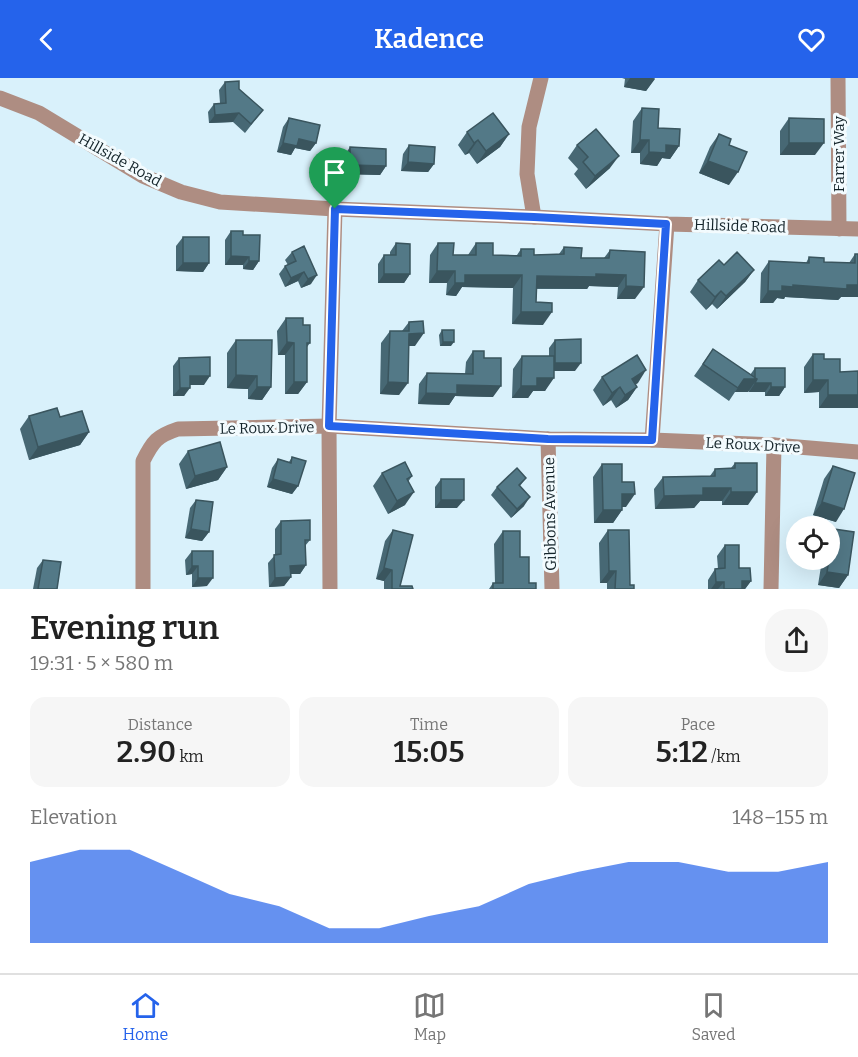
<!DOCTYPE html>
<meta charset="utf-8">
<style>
body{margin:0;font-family:Bitter,serif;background:#f6f6f6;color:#222;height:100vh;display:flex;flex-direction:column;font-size:22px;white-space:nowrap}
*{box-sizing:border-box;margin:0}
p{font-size:20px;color:#767676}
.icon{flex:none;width:33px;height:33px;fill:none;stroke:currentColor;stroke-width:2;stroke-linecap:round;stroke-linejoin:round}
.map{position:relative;height:511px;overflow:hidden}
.sheet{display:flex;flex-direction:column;background:#fff;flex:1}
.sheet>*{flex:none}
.controls{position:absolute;left:786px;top:438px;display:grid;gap:12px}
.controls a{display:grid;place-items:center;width:54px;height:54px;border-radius:50%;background:#fff;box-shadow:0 6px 24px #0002;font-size:30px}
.pin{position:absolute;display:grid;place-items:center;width:51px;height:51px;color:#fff;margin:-62px -26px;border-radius:50% 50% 50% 0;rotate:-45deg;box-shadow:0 0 6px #0007}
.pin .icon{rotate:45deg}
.round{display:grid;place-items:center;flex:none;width:63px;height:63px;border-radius:24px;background:#f6f6f6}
.headline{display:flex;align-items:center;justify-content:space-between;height:102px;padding:0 30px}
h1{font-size:33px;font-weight:600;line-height:45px}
.stats{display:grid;grid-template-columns:repeat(3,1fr);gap:9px;height:102px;padding:6px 30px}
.stats div{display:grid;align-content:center;border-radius:15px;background:#f6f6f6;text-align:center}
.stats b{font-size:30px;font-weight:600}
.stats small{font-size:16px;font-weight:400}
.stats p{font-size:16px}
.chart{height:168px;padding:12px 30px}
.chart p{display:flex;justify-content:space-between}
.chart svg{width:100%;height:108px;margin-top:6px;fill:#2563eb;opacity:.7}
header{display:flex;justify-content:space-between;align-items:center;height:78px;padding:0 30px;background:#2563eb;color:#fff;font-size:27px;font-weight:600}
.dock{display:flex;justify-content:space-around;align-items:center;height:84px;border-top:2px solid #e0e0e0;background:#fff;font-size:16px;color:#767676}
.dock a{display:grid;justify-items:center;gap:3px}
.dock .current{color:#2563eb}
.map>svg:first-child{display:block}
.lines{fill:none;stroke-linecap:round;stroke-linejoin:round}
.minor{stroke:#ae8d82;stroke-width:15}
.wall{fill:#476874}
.shaded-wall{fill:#3a555e}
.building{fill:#537987;stroke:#3a555e;stroke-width:1.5}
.route-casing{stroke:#fff;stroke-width:12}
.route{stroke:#2563eb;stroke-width:8}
.labels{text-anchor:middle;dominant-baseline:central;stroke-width:6;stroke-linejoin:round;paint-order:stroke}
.street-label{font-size:15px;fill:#132329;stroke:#f3fbfe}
</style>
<header><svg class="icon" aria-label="back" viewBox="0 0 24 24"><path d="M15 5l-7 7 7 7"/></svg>Kadence<svg class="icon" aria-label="heart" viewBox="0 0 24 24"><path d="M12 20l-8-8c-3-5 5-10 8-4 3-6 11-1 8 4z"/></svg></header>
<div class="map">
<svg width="858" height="511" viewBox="0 0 858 511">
<rect width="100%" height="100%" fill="#d9f1fb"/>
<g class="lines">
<!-- minor -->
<g class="minor">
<path d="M838,0L839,151"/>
<path d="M0,20L39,35L143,98L181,114L220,124L335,131L534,139L667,146L858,151"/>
<path d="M534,139L527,96L529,49L541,0"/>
<path d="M548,361L552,511"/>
<path d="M652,362L667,146"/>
<path d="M143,511V383C153,363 157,358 178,351L329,348L548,361L652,362L774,367L858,374"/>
<path d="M330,511L329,348L335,131"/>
<path d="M771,511L774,367"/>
</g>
</g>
<!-- wall -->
<g class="wall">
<path d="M622,0H655L646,13L624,9L625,1Z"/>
<path d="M225,4L239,11L263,32L245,55L233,44L209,45L208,34L214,26L220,25L219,12Z"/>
<path d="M642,30L658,50L679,68L670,81L662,80L657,88L640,86V75H631L633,43Z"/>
<path d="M289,40L316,65L310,73L295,70L291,77L277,74L283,49Z"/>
<path d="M789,40L815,77H780V53Z"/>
<path d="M467,54L509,56L500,69L477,86L469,75L465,77L458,67Z"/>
<path d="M719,56L729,67V107L699,95L710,69Z"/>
<path d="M409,67L434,86L428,94L401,93L403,76Z"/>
<path d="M577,67L610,90L586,111L574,96L578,91L568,80Z"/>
<path d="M350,69L386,88L380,97L344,96V78Z"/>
<path d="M231,153L243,157L259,183L253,192L243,191V187H225V162Z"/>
<path d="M183,159L209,185L203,194L176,193V168Z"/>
<path d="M396,165L410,196L404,205H378V186L384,177H390V174Z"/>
<path d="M438,165L453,177H468L476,165L493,177H517L521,171L534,177L559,176L564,169L581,180H604L610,172L645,174L635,221H617L618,209L589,208L587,211H537L536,224L543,247L512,246L513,210L462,209L456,218L446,217L447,205H429L430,177Z"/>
<path d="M304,168L311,206L301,210L298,203L285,209L279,196L285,188L288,187L285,182L292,174Z"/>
<path d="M855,176L858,219H841L838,222L785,219L784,221L777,220L773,225H760L761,195L769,183L806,185L809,179L824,184L849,185Z"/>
<path d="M724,187L754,192L745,204L717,231L712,226L706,232L690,214L698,202Z"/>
<path d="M286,240L303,247L310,265L307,269V304L298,316H285V277H278L277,253Z"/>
<path d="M409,244L415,268H409L399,317L380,316L381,265L390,253H402Z"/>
<path d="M442,252L451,268H440L439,257Z"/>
<path d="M236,262L271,309L262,322L248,321V311L227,310V275Z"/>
<path d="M555,262L575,293H554L545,313H533L528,320H512L513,291L522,278H549V270Z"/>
<path d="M713,271L750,297L755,290L785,309L779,318H765V314H749V313L748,314H735L729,323L694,298Z"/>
<path d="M473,273L484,280L493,319L455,318L449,327L418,326L419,306L427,295L465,296L466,284Z"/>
<path d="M813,276L824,281L840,294L858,293V330H819V314L804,315V289Z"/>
<path d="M179,280L204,307H190L184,318H173V288Z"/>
<path d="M602,299L638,305L635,306L637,309L628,322L616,330L611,322L603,328L593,312Z"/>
<path d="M29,338L60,339L89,354L80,367L29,382L20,351Z"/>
<path d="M188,373L227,389L218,402L186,411L179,386Z"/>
<path d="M292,379L298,408L292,416L267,409L272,390L278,381L289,384Z"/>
<path d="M735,385L748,427H722V423H700L694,430L655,431L654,411L663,399L710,398L715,391L731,390Z"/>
<path d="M602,386L626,429H622V432L613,445H594L593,399Z"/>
<path d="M833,388L836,444L813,437L824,401Z"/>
<path d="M382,395L412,398L408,404L405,427L388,436L373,408Z"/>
<path d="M526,400L520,408L524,428L511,440L491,417L497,409Z"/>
<path d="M441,401L457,430H435V409Z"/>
<path d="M196,422L209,454L202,463L185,460L190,430Z"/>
<path d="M281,443L310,462L305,468L306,487L300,496H290L291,499L284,508L269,509L268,485L275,477V451Z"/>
<path d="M834,451L848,497L839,510L818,507L822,482H830V457Z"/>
<path d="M393,452L400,508L413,511H384V503L376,501L385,463Z"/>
<path d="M608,452L630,507L634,511H607V505H600L599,465Z"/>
<path d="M503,453L520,479L529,505L536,511H489L493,505H495L494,466Z"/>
<path d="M725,467L739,490L751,503L745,511H708V502L715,491H718L717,478Z"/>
<path d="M192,473L207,508L192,509V496L186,497L185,482Z"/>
<path d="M43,482L57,511H33L37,490Z"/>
</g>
<!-- shaded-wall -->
<g class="shaded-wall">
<path d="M630,0H652L655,1L646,13L624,9Z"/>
<path d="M239,35L233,44L209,45L215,37Z"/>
<path d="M509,56L500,69L477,86L486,73Z"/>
<path d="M299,61L316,65L310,73L295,70L291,77L277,74L283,65Z"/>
<path d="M478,62L469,75L465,77L474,65Z"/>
<path d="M640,62H649L640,75H631Z"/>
<path d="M789,65H824L815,77H780Z"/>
<path d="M666,67L679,68L670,81L662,80L657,88L640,86L649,74Z"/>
<path d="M619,78L610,90L586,111L595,98Z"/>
<path d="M708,83L738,94L729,107L699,95Z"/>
<path d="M408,84L434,86L428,94L401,93Z"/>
<path d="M350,87L386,88L380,97L344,96Z"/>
<path d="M231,178L249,179L243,187H225Z"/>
<path d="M249,183H259L253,192L243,191Z"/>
<path d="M183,185H209L203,194L176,193Z"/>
<path d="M754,192L745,204L717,231L726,218Z"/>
<path d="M437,193H455L447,205H429Z"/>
<path d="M304,194L298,203L285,209L291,200Z"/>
<path d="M384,196H410L404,205H378Z"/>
<path d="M596,196L626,197L618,209L589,208L587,211L528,210L537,198Z"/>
<path d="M317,197L311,206L301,210L308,201Z"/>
<path d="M465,197H522L513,210L462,209L456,218L446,217L455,205Z"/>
<path d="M793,207H858V219H841L838,222L785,219L784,221L777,220L773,225H760L768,213L782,208Z"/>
<path d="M626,208L644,209L635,221H617Z"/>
<path d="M721,213L712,226L706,232L715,219Z"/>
<path d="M521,234H552L543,247L512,246Z"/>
<path d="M424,255L415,268H400L409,256Z"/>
<path d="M287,264L294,265L285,277H278Z"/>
<path d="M443,264H454L451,268H440Z"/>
<path d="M555,285H581L575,293H549Z"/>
<path d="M646,292L638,305L623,314L632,301Z"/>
<path d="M236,297L257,298L248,311L227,310Z"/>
<path d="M190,298H210L204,307H184Z"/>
<path d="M537,300H554L545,313H533L528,320H512L521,308Z"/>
<path d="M744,301H757L748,314H735Z"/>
<path d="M813,302H828L819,314L804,315Z"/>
<path d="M294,304H307L298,316H285Z"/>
<path d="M388,304L408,305L399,317L380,316Z"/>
<path d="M755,305H771L765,314H749Z"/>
<path d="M457,307L501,308L493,319L455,318L449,327L418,326L426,315Z"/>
<path d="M257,309H271L262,322L248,321Z"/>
<path d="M620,309L611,322L603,328L612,315Z"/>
<path d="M637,309L628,322L616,330L625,317Z"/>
<path d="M771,309H785L779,318H765Z"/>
<path d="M180,310H190L184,318H173Z"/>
<path d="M828,317H858V330H819Z"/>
<path d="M89,354L80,367L29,382L38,369Z"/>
<path d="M227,389L218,402L186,411L195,398Z"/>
<path d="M273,401L298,408L292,416L267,409Z"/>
<path d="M703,410H731L722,423H700L694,430L655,431L664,418Z"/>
<path d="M414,414L405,427L388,436L397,423Z"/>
<path d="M731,414H757L748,427H722Z"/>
<path d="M622,416H635L626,429H613Z"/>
<path d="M530,419L524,428L511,440L517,431Z"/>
<path d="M441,422H464L457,430H435Z"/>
<path d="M822,424L844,431L836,444L813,437Z"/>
<path d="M603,432H622L613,445H594Z"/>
<path d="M191,451L209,454L202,463L185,460Z"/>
<path d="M306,487L300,496H284L290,488Z"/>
<path d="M192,488H198L192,496L186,497Z"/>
<path d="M384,490L392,492L384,503L376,501Z"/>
<path d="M609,493H616L607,505H600Z"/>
<path d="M827,494L848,497L839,510L818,507Z"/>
<path d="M291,499L284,508L269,509L275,500Z"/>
<path d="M198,500H213L207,508L192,509Z"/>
<path d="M742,503H751L745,511H737Z"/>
<path d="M716,504H724L718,511H711Z"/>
</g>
<!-- building -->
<g class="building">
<path d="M239,3V11L263,32L251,46L239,35L215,37L214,26L226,25L225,4Z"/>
<path d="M642,30L659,31L658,50L680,51L679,68L666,67V75L649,74V62H640Z"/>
<path d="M493,35L509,56L486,73L478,62L474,65L467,54Z"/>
<path d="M289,40L320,47L316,65L299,61L297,68L283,65Z"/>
<path d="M789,40L824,41V65H789Z"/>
<path d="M596,51L619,78L595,98L583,84L588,79L577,67Z"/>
<path d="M719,56L731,61L729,67L747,74L738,94L708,83Z"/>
<path d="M409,67L435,69L434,86L408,84Z"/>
<path d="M350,69L386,71V88L350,87Z"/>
<path d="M231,153H243V157H260L259,183H249V179L231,178Z"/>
<rect x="183" y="159" width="26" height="26"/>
<path d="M396,165L410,166V196H384V177H396Z"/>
<path d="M438,165H454L453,177H476V165H493V177L521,178V171H534V177L564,176V169L582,170L581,180H609L610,172L645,174L644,209L626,208V197L596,196V199L537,198L536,224L552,225V234H521L522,197H465V205H455V193H437Z"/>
<path d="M304,168L317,197L308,201L304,194L291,200L285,188L296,183L292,174Z"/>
<path d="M737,174L754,192L726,218L721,213L715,219L698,202L719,182L724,187Z"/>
<path d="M855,176H858V207H847V211L793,207V209L782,208V213H768L769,183L809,185V179L824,180V184L855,185Z"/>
<path d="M286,240H303V247H310V265H307V304H294V265L287,264Z"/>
<path d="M423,243L424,255L409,256L408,305L388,304L390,253H409V244Z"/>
<path d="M442,252H454V264H443Z"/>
<path d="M581,261V285H555V262Z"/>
<path d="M236,262H272L271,309H257V298L236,297Z"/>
<path d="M713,271L757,301H744L738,310L703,286Z"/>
<path d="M473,273H484V280H501V308L457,307V316L426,315L427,295L473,296Z"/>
<path d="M813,276H824V281H840V294L858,293V317H828V302H813Z"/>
<path d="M637,277L646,292L632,301L637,309L625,317L620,309L612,315L602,299Z"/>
<path d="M522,278H554V300H537V308H521Z"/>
<path d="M210,279V298H190V310H180L179,280Z"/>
<path d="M755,290H785V309H771V305H755L757,301L755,300Z"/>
<path d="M57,330L60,339L82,333L89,354L38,369L29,338Z"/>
<path d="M220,364L227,389L195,398L188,373Z"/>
<path d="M292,379L306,383L298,408L273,401L278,381L291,385Z"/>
<path d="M405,384L412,398L407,401L414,414L397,423L382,395Z"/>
<path d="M735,385H757V414H731V410H703V417L664,418L663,399L715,398V391L735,390Z"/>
<path d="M602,386H622V404H634L635,416H622V432H603Z"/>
<path d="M833,388L855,395L844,431L822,424Z"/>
<path d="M517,390L526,400L519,407L530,419L517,431L497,409Z"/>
<rect x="441" y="401" width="23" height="21"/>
<path d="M196,422L213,424L209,454L191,451Z"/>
<path d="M310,442V462H305L306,487L290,488L291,499L275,500L274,477L281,476V443Z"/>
<path d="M834,451L854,454L848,497L827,494Z"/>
<path d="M393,452L413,457L400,508H412L413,511H392V492L384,490Z"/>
<path d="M608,452H629L630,507H634V511H615L616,493H609Z"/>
<path d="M503,453H520V479H529V505H536V511H493V505H503Z"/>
<path d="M725,467H739V490H750L751,503H742V511H724V504H716L715,491L725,490Z"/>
<path d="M192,473H213V500H198V488H192Z"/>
<path d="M43,482L61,484L57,511H38Z"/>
</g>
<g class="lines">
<defs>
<path id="route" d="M335,131L534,139L666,146L652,362L548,361L329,348Z"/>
</defs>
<!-- route casing -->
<use href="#route" class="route-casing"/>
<!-- route -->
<use href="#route" class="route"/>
</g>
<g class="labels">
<!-- street labels -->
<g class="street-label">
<text transform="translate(839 76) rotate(-90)">Farrer Way</text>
<text transform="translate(120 82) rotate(29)">Hillside Road</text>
<text transform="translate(740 148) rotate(2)">Hillside Road</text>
<text transform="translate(267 350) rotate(-1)">Le Roux Drive</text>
<text transform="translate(753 367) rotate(3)">Le Roux Drive</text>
<text transform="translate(550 436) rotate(-91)">Gibbons Avenue</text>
</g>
</g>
</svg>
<div class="controls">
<a><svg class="icon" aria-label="locate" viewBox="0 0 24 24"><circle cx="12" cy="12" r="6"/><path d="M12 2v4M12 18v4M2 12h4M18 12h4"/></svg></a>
</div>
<div class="pin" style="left:335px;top:131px;background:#1e9e55"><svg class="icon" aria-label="arrive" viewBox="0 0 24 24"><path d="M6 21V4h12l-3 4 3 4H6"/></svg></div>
</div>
<section class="sheet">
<div class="headline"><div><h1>Evening run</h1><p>19:31 · 5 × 580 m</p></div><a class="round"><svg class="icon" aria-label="share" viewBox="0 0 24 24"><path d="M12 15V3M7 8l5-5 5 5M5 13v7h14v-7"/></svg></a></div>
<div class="stats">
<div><p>Distance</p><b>2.90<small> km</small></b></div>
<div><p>Time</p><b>15:05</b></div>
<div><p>Pace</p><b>5:12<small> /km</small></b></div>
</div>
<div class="chart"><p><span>Elevation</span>148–155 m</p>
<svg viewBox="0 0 160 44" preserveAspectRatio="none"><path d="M0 44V11L10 6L20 6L30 15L40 24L50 29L60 38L70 38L80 33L90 29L100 20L110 15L120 11L130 11L140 15L150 15L160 11V44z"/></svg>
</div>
</section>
<nav class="dock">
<a class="current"><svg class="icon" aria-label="home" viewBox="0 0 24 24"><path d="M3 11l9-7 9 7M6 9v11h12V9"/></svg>Home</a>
<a><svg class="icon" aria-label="map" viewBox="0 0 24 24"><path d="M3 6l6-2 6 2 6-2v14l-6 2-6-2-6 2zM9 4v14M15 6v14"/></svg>Map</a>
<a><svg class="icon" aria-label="saved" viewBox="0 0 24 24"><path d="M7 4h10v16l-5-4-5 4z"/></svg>Saved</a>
</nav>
